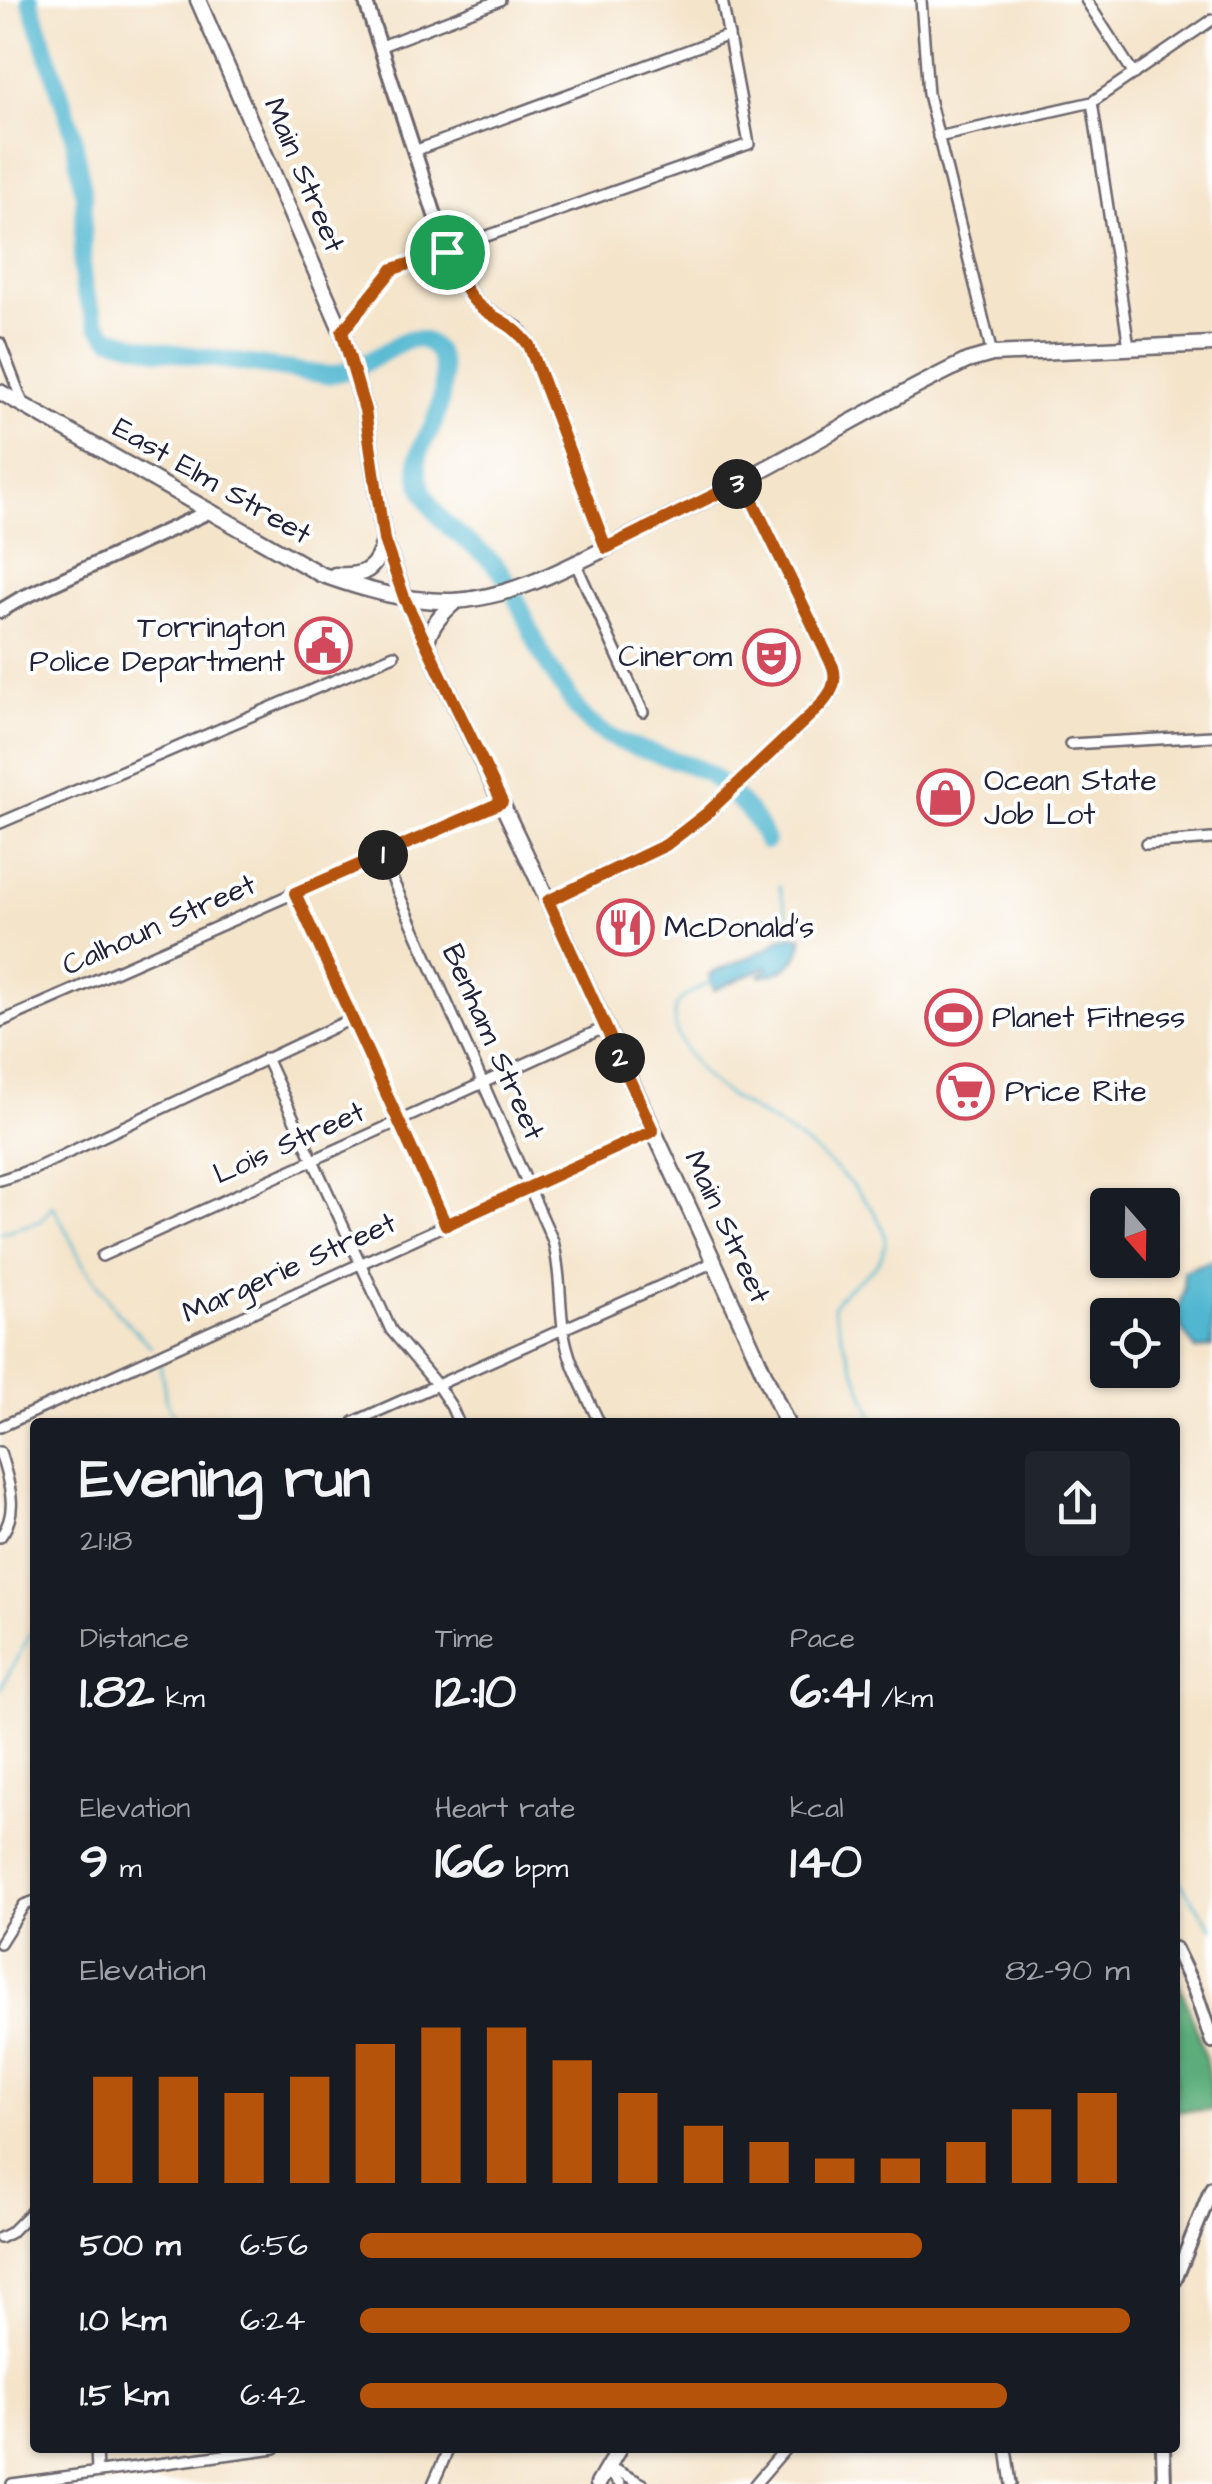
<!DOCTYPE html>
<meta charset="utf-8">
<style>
body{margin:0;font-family:"Architects Daughter",sans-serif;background:#20242c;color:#f1f3f6;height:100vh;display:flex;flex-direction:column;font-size:38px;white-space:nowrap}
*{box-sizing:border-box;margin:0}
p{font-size:32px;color:#9ea1a6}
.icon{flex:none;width:55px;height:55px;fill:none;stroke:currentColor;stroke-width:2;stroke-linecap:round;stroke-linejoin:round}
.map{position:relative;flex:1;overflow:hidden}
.side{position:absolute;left:30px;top:1418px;width:1150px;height:1035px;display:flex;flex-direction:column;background:#171b24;border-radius:10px;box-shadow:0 2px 8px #0004}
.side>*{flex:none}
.needle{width:65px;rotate:160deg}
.tools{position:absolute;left:1090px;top:1188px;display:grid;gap:20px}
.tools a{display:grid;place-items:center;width:90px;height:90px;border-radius:10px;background:#171b24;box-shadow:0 2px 8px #0004;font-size:50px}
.pin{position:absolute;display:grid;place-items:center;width:85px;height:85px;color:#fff;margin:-42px;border:5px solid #fff;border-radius:50%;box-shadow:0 2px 10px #0007}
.km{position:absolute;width:50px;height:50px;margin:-25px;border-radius:50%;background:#222;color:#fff;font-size:28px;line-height:50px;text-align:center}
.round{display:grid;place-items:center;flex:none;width:105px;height:105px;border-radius:10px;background:#20242c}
.headline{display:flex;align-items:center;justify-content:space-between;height:170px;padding:0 50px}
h1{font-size:55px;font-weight:800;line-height:75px}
.metrics{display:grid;grid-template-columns:repeat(3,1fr);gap:15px;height:170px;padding:10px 50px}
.metrics div{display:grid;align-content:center}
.metrics b{font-size:50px;font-weight:800}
.metrics small{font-size:28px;font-weight:400}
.metrics p{font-size:28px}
.chart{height:280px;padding:20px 50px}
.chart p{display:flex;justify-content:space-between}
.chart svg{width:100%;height:180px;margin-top:10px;stroke:#b45309;stroke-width:6}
ul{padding:0 50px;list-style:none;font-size:32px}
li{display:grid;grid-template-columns:160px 120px 1fr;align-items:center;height:75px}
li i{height:25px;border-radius:12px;background:#b45309}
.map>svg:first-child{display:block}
.forest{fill:#5cad7a;stroke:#3f685a;stroke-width:2.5}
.water{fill:#51b7d0;stroke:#3a6c86;stroke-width:2.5}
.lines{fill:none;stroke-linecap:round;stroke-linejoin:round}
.stream{stroke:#51b7d0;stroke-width:2.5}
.river{stroke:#51b7d0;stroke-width:18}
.street-casing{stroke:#6c666d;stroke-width:14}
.secondary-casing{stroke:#6c666d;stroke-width:18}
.primary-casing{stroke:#6c666d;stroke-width:19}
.street{stroke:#fff;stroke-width:9}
.secondary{stroke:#fff;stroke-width:12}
.primary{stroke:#fff;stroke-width:14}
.route-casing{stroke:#fff;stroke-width:20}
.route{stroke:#b45309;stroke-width:12}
.labels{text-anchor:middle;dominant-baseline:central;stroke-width:8;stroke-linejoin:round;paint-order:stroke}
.street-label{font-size:30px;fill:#22223b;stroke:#fff}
.poi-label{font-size:30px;fill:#22223b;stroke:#fff;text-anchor:start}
</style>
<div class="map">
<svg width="1212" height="2484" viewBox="0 0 1212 2484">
<rect width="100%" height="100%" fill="#fff"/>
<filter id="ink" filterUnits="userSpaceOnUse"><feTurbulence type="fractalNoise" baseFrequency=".01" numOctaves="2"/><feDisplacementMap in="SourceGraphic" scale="20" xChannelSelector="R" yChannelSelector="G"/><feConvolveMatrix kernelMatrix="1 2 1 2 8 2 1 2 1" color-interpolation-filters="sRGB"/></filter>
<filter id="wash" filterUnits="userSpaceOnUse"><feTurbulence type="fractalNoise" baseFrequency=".0048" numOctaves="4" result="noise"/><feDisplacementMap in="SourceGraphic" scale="40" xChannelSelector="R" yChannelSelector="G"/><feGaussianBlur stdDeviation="2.25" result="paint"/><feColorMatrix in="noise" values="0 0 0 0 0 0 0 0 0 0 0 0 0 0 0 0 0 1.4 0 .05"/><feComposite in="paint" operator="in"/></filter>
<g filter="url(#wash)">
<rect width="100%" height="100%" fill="#f4e4ca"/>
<!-- forest -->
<path class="forest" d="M1175,1974C1193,2018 1212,2062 1212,2110L1175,2111Z"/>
<!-- water -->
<g class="water">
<path d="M802,936C802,961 784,973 761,977L760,975L769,969L768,966L714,990L709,976L712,973L767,949L782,937Z"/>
<path d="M1212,1260V1347L1196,1350L1182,1330L1177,1313L1184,1289L1183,1271Z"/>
</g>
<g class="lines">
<!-- stream -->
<g class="stream">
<path d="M779,886L793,935"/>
<path d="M711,981C702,987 686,994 679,1002C662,1023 694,1067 710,1081C737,1105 772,1119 800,1140C825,1158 888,1211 885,1244C881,1276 845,1281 833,1307L843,1341L875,1422"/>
<path d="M0,1233L41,1221L53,1205L82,1262L117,1312L151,1347"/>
<path d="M160,1364L166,1400L177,1422"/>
<path d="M0,1689L35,1626"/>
<path d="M1175,1875L1212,1928"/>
</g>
<!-- river -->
<path class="river" d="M30,0L73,133L84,197L82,270L84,290L97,324L109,337L156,350L326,375C357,372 379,354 406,340C452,332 446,391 435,420C430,434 419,445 418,461C417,485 428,505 444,522C460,539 488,554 501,572C520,599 529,632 545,660C551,671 559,682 566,692C574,705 582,718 595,727C628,752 672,754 707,773C713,776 719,783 725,788C743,804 757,817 766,841"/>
</g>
</g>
<g filter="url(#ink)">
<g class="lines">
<defs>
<g id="street">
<path d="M921,0L928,94L992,354"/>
<path d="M1086,0L1134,74"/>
<path d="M379,47L500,0"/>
<path d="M1092,102L1129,347"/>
<path d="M938,137L1092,102L1212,20"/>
<path d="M414,151L729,35"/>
<path d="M342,332L393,269L749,144L722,0"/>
<path d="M0,343L24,406"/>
<path d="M575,562L643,712"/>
<path d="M1070,744L1212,736"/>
<path d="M0,823L394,655"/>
<path d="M1146,844L1212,839"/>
<path d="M382,856L553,1241C561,1272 559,1296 563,1327C567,1361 585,1392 599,1422"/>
<path d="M295,893L445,1225"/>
<path d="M0,1022L502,802"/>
<path d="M266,1058L391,1330L437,1385L451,1406L458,1422"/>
<path d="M0,1180L34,1169L351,1019"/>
<path d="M102,1256L606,1027"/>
<path d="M354,1422L714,1262"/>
<path d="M0,1427L653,1131"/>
<path d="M0,1452C8,1481 21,1511 0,1537"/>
<path d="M0,1943L24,1905L35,1901"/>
<path d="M0,2238L10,2233L35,2208"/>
<path d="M96,2448L97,2472"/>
<path d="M1006,2448L1011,2484"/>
<path d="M606,2469L617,2471L643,2484"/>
<path d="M606,2469L620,2484"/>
<path d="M12,2484L275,2448"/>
<path d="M433,2484L449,2448"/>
<path d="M755,2484L786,2448"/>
</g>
<g id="secondary">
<path d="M365,0L447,252L468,292L480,307L517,329L529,345L606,548"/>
<path d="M0,611L20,599L210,511"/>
<path d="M548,901L666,845L706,814L820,706C830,694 838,684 833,667L743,481"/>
<path d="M1175,1949L1195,1991L1212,2041"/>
<path d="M1175,2280L1212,2188"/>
<path d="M1163,2448L1164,2484"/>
</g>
<g id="primary">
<path d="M198,0L342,332L365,410L384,540L405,599L548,901L714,1262L786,1422"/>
<path d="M0,392L320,574C365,590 406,602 453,601C515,598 576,563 630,536C669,517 708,499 746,479C820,440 892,397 967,361L992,354L1212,344"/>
<path d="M335,575C365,577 376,570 384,541"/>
<path d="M427,641C432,624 442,613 456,601"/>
<path d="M598,2484L619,2448"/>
</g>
</defs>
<!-- street casing -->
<use href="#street" class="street-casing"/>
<!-- secondary casing -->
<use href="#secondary" class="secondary-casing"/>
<!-- primary casing -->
<use href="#primary" class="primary-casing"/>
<!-- street -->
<use href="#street" class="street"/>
<!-- secondary -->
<use href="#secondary" class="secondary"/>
<!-- primary -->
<use href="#primary" class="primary"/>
</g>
</g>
<g class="lines" filter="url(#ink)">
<defs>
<path id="route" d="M447,252C457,271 465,296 483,309C502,323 513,324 529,345L606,548L743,481L833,667C838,684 830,694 820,706L706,814L666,845L548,901L653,1131L446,1225L295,893L502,802L405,600L384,540L365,410L342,332L393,269Z"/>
</defs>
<!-- route casing -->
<use href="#route" class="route-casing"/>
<!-- route -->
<use href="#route" class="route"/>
</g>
<!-- icons -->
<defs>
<symbol id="civic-ring" viewBox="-11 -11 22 22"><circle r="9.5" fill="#fff" stroke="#d1495b" stroke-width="1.5"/><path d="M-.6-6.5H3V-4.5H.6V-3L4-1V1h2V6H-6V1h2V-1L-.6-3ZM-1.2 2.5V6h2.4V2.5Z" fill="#d1495b"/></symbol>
<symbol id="theatre-ring" viewBox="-11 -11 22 22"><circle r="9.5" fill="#fff" stroke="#d1495b" stroke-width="1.5"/><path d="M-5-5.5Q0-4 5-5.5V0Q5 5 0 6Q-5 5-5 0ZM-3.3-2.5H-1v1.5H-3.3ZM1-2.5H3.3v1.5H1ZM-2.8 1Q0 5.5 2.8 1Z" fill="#d1495b"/></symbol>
<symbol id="shop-ring" viewBox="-11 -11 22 22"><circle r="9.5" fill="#fff" stroke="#d1495b" stroke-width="1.5"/><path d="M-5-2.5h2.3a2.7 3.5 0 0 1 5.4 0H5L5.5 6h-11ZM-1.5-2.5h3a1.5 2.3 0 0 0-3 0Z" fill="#d1495b"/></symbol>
<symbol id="restaurant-ring" viewBox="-11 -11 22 22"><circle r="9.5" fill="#fff" stroke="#d1495b" stroke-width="1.5"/><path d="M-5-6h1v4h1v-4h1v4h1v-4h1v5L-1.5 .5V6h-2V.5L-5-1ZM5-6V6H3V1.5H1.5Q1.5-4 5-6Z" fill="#d1495b"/></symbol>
<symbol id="stadium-ring" viewBox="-11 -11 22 22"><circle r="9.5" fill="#fff" stroke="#d1495b" stroke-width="1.5"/><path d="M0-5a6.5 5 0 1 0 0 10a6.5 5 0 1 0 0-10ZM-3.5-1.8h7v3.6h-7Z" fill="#d1495b"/></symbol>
<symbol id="supermarket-ring" viewBox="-11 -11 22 22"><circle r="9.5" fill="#fff" stroke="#d1495b" stroke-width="1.5"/><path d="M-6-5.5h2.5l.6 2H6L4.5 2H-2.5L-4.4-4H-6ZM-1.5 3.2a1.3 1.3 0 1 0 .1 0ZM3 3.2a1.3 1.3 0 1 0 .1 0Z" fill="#d1495b"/></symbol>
</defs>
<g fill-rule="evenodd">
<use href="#civic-ring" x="292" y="614" width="63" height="63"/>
<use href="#theatre-ring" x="740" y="626" width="63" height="63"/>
<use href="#shop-ring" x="914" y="766" width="63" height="63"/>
<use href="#restaurant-ring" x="594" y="896" width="63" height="63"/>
<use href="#stadium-ring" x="922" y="986" width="63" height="63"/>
<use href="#supermarket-ring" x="934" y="1060" width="63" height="63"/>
</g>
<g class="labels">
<!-- street labels -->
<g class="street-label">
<text transform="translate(304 175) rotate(67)">Main Street</text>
<text transform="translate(212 481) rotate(30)">East Elm Street</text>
<text transform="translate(159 925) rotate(-24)">Calhoun Street</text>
<text transform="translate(493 1042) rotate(66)">Benham Street</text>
<text transform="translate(289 1143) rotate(-24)">Lois Street</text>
<text transform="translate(727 1227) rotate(65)">Main Street</text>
<text transform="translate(289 1268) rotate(-24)">Margerie Street</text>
</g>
<!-- poi labels -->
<g class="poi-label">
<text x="285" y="628" text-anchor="end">Torrington<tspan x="285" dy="34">Police Department</tspan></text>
<text x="732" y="657" text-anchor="end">Cinerom</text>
<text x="984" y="781">Ocean State<tspan x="984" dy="34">Job Lot</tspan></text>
<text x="664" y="928">McDonald's</text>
<text x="992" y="1018">Planet Fitness</text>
<text x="1005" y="1092">Price Rite</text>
</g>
</g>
</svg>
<div class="tools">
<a><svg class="needle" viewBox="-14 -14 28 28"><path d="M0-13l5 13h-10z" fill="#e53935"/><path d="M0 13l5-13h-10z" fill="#9ea1a6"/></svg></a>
<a><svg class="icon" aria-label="locate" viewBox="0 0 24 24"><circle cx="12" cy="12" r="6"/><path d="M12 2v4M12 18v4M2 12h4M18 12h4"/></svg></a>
</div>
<div class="pin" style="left:447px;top:252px;background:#1e9e55"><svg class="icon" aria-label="arrive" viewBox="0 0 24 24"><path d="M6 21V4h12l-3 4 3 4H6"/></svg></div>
<b class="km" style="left:383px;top:855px">1</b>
<b class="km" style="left:620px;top:1058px">2</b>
<b class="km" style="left:737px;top:484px">3</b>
<section class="side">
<div class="headline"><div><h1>Evening run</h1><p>21:18</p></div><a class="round"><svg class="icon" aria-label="share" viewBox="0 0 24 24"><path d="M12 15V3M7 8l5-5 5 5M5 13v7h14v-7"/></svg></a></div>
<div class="metrics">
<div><p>Distance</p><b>1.82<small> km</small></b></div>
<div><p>Time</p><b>12:10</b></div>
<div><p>Pace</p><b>6:41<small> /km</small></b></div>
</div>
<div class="metrics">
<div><p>Elevation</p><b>9<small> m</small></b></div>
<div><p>Heart rate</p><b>166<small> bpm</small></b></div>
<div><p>kcal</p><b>140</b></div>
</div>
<div class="chart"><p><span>Elevation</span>82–90 m</p>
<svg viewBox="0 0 160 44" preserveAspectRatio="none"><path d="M5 44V18M15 44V18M25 44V22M35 44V18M45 44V10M55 44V6M65 44V6M75 44V14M85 44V22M95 44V30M105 44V34M115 44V38M125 44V38M135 44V34M145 44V26M155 44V22"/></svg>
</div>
<ul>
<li><b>500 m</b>6:56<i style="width:73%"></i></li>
<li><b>1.0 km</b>6:24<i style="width:100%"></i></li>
<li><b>1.5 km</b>6:42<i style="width:84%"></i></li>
</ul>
</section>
</div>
